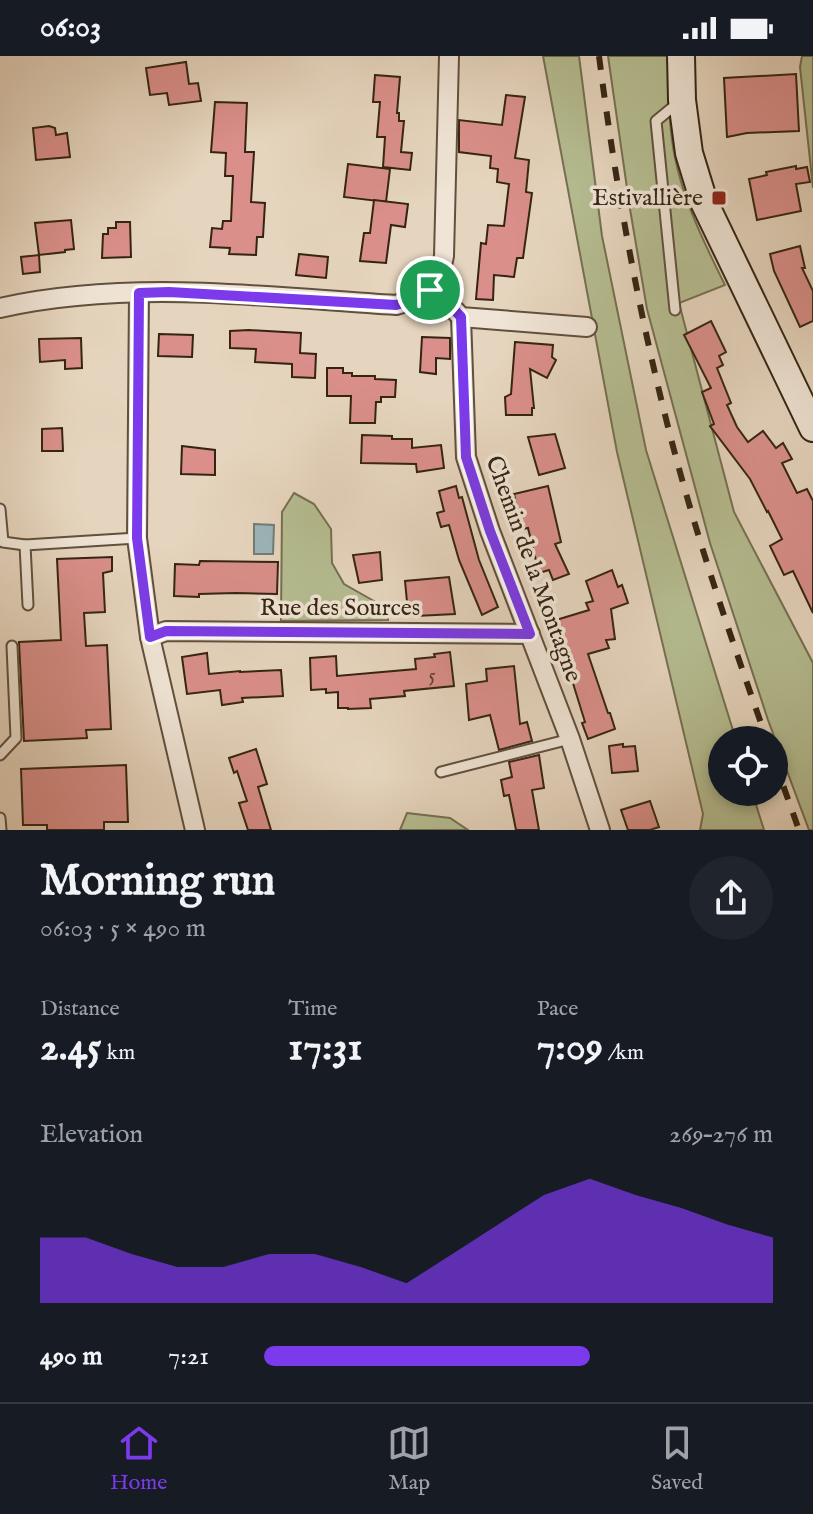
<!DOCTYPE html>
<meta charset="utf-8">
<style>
body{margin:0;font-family:"IM FELL English",serif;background:#20242c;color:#f1f3f6;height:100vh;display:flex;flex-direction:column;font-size:30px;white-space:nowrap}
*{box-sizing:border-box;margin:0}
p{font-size:26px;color:#9ea1a6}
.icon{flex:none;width:44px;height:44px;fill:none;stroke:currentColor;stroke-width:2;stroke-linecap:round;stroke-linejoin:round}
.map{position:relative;height:774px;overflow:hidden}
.sheet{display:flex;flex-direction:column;background:#171b24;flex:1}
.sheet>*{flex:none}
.buttons{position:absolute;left:708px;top:670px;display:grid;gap:16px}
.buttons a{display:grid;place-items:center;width:80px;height:80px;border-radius:50%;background:#171b24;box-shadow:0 4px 12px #0003;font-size:40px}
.pin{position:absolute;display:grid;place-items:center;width:68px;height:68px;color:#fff;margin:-34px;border:4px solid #fff;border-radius:50%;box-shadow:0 2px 8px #0007}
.round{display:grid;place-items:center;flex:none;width:84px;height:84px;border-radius:42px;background:#20242c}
.head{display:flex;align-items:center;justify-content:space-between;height:136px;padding:0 40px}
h1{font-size:44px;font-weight:700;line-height:60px}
.metrics{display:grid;grid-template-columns:repeat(3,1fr);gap:12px;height:136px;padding:8px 40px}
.metrics div{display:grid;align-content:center}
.metrics b{font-size:40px;font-weight:700}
.metrics small{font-size:22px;font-weight:400}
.metrics p{font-size:22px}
.chart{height:224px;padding:16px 40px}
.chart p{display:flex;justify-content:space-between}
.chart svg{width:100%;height:144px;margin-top:8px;fill:#7c3aed;opacity:.7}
ul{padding:0 40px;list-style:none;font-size:26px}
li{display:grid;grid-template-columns:128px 96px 1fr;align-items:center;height:60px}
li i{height:20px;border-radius:10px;background:#7c3aed}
.status{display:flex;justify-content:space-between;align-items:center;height:56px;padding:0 40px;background:#171b24;direction:ltr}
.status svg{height:22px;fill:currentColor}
.tab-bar{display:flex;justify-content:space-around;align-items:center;height:112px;border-top:2px solid #363941;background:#171b24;font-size:22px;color:#9ea1a6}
.tab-bar a{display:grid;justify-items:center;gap:4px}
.tab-bar .selected{color:#7c3aed}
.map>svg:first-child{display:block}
.green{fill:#b5bd91;stroke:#757052;stroke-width:2}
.water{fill:#9cb6bc;stroke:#737c78;stroke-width:2}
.building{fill:#da8f8a;stroke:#352413;stroke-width:2}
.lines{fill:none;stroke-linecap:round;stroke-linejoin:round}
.lane-casing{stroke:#61503e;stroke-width:13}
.street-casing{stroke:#61503e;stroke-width:22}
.secondary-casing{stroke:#352413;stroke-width:30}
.lane{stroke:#efe4d5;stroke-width:9}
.street{stroke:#efe4d5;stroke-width:18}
.secondary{stroke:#efe4d5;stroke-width:26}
.rail{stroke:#352413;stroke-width:6;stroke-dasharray:14 14;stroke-linecap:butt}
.route-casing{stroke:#fff;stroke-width:16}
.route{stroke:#7c3aed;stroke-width:10}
.poi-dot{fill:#8f2418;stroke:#efe4d5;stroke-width:3}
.labels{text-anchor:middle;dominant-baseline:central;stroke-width:7;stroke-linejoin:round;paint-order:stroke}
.number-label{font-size:20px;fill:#5e3f31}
.poi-label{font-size:24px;fill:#352413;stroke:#efe4d5;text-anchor:end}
.street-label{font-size:24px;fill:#352413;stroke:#efe4d5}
</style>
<div class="status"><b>06:03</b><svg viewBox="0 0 49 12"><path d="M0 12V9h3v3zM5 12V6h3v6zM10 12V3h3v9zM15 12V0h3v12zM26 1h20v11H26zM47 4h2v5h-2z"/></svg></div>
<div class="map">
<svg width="813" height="774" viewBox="0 0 813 774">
<rect width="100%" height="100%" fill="#e6d5be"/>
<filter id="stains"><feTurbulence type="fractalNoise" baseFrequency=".0025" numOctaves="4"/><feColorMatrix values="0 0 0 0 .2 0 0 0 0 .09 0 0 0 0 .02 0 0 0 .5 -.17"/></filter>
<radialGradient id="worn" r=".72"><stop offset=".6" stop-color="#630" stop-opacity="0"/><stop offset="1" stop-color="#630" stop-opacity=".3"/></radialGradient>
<!-- green -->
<g class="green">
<path d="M543,0H579L602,180L646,394L736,684H722V736H752L764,774H700L703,758L617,396Z"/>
<path d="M608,0H671C670,25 668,51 671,75C676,130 701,181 725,229L679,247L734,456L813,607V774H809L768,664L710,487L647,253L630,153Z"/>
<path d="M802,0H813V132L800,11Z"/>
<path d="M294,437L314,448L331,473L332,507L344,528L388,553V564L281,565L282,456Z"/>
<path d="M407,757L450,762L468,774H400Z"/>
</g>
<!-- water -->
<path class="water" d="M254,468L274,469L273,498H254Z"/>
<!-- building -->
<g class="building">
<path d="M186,6L189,28L198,27L201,45L169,49L167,37L150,39L146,12Z"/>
<path d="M796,18L799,75L747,77L727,81L724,22Z"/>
<path d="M375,19L400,21L397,57H399V65H404L401,96L412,97L410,114L383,111L385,81H377L380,46H373Z"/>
<path d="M506,39L525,41L515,102L529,104L526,136L532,137L523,202H517L514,221L494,219L493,244L476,243L481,187L486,188L488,169L504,170L509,128L497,126L498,113L490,112L491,100L459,96V64L502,69Z"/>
<path d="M215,46L247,47L245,96H254L251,146L265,147L263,181H257L256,199L229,198L230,192L210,191L212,172L222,173L223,165H231L233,120H225L226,97L211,96Z"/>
<path d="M49,70L55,72L56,79L67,77L70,101L36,104L33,72Z"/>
<path d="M348,108L390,113L386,146L344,141Z"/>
<path d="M796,110V113L807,111L810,126L796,128L801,155L757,164L749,123L767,119L766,116Z"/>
<path d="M374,144L408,148L405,171L391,169L386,207L360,205L364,177H370Z"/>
<path d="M71,164L74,193L65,194V196L39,199L35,167Z"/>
<path d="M116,166H130L131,201L102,202L103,178H108V172H116Z"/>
<path d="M800,190L805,212H802L813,235V265L800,271L774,215L770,198Z"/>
<path d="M299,198L328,201L326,222L296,219Z"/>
<path d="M39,199L40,216L23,218L21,201Z"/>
<path d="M711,265L726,296L719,300L723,309L717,312L731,347L727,349L737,371L748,386L763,375L776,392L783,387L792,403L782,407L797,437L807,433L813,445V557L793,515L784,519L770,490L782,483L768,455L767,456L750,423L710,370L714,368L702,336L711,332L684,279Z"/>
<path d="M249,274L301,277L300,297L316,298L315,322L292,321V308L255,306L256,293L230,292V275Z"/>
<path d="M159,278L193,279L192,301L158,300Z"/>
<path d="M422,281L450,282V303L436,302V318L420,316Z"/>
<path d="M81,282L82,312L65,313V304L40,306L39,283Z"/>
<path d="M515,286L553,289L552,301L556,304L547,322L530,313L534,352H532V359H506L505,341L511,338Z"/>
<path d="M327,312H343V317H352V320H375V323L396,324L395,341H381V346H376L375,367H350L351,340H327Z"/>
<path d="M62,372L63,395H42V373Z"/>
<path d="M555,378L565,412L539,419L528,381Z"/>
<path d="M362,379L392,380V383H412V392L441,389L444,412L417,416L416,408L361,407Z"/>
<path d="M182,390L215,394V419L181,418Z"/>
<path d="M456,430L459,442L462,441L479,504L498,551L482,559L459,504L449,469L441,471L437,457L444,455L439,435Z"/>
<path d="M548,430L561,486L555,488L569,518L553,524L549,514L539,517L528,472L522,473L514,438Z"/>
<path d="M380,496L382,524L359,527L353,499Z"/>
<path d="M112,501V515L103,517L105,556L84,557L86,590L107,589L111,673L86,674L87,682L24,685L19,586L61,584L57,503Z"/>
<path d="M200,505L278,506L277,538L236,537L199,538V541L174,540L175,508L199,509Z"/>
<path d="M612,514L618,531L622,529L628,547L611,553L615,583L606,584L609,592L588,598L608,657H610L615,673L588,683L582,667L585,666L563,595L557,597L556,564L589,554L586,547L593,545L586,525Z"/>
<path d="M449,521L455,558L416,560V555L408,556L405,525Z"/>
<path d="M450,596L454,630L404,635L405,640L370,643L371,652L348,653V652H338V636L326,637V633L311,634L310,602L336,600L337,620L416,613L415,603L435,601L434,598Z"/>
<path d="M207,597L209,618L240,615V616L281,614L283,640L242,642L243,646L222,649L220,634L187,638L182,601Z"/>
<path d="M514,610L520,668L527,666L532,685L499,694L490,659L469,664L466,628L487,625L486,613Z"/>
<path d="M623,688V691L635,690L638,715L612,717L609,690Z"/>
<path d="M256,693L267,728L258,731L271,774H248L239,747L247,745L237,715L234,717L229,702Z"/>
<path d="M539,699L544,732L532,734L539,774H516L509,739L504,740L501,724L512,721L509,706Z"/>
<path d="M126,709L128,766H104V774H47V769H23L21,713Z"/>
<path d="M650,745L659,771L650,774H628L621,754Z"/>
</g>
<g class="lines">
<defs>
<g id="lane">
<path d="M675,254L656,65L679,46"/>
<path d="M0,453L3,486L25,489"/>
<path d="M28,549L25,489L137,482"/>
<path d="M0,699L16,682L12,590"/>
<path d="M441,716L570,683"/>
<path d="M0,762L1,774"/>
</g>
<g id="street">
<path d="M430,234L446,245L461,261L587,271"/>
<path d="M139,237L137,482L150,581L195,774"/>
<path d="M0,252C130,223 265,241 396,249C426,241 438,231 444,200L449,0"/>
<path d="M461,261L466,401L490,475L570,683L600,774"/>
<path d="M150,581L166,575L530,578"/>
</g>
<path id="secondary" d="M681,0L682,44L689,97L704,146L813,372"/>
</defs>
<!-- lane casing -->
<use href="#lane" class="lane-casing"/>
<!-- street casing -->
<use href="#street" class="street-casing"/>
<!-- secondary casing -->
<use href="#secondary" class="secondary-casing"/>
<!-- lane -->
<use href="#lane" class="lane"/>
<!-- street -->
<use href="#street" class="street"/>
<!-- secondary -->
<use href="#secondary" class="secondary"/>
<!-- rail -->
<g class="rail">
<path d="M599,0C616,133 640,265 674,394C700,492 733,588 767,684"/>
<path d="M774,704L799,774"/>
</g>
</g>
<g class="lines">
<defs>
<path id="route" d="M430,234L446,245L461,261L466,401L490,475L530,578L166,575L150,581L137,482L139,237L169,236L396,249L414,244Z"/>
</defs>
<!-- route casing -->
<use href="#route" class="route-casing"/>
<!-- route -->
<use href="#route" class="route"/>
</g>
<!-- markers -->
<rect class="poi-dot" x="711" y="134" width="16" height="16" rx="4"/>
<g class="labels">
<!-- number labels -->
<g class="number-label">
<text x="432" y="619">5</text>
</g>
<!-- poi labels -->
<g class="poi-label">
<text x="703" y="142">Estivallière</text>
</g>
<!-- street labels -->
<g class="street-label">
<text transform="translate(533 513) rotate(70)">Chemin de la Montagne</text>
<text x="340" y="552">Rue des Sources</text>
</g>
</g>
<rect width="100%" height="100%" filter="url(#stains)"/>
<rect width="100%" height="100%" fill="url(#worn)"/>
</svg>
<div class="buttons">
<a><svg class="icon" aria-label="locate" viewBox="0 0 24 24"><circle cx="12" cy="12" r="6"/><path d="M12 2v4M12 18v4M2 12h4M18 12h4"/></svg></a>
</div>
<div class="pin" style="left:430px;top:234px;background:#1e9e55"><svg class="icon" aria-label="arrive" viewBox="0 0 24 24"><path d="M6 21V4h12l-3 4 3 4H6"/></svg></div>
</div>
<section class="sheet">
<div class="head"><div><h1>Morning run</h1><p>06:03 · 5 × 490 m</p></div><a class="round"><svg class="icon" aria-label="share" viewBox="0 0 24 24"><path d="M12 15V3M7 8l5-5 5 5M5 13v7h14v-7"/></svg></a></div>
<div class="metrics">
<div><p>Distance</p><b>2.45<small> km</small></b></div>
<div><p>Time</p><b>17:31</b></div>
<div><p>Pace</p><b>7:09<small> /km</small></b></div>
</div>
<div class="chart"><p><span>Elevation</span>269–276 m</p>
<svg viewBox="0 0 160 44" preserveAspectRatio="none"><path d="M0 44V24L10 24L20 29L30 33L40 33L50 29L60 29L70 33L80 38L90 29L100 20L110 11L120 6L130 11L140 15L150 20L160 24V44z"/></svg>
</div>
<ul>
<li><b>490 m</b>7:21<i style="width:64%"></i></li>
</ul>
</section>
<nav class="tab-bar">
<a class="selected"><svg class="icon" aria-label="home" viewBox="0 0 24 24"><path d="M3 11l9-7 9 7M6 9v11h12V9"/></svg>Home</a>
<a><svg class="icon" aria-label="map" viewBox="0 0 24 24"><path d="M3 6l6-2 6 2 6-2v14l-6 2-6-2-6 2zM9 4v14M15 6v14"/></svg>Map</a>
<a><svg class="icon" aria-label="saved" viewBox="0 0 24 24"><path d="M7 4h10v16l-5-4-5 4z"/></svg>Saved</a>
</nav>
